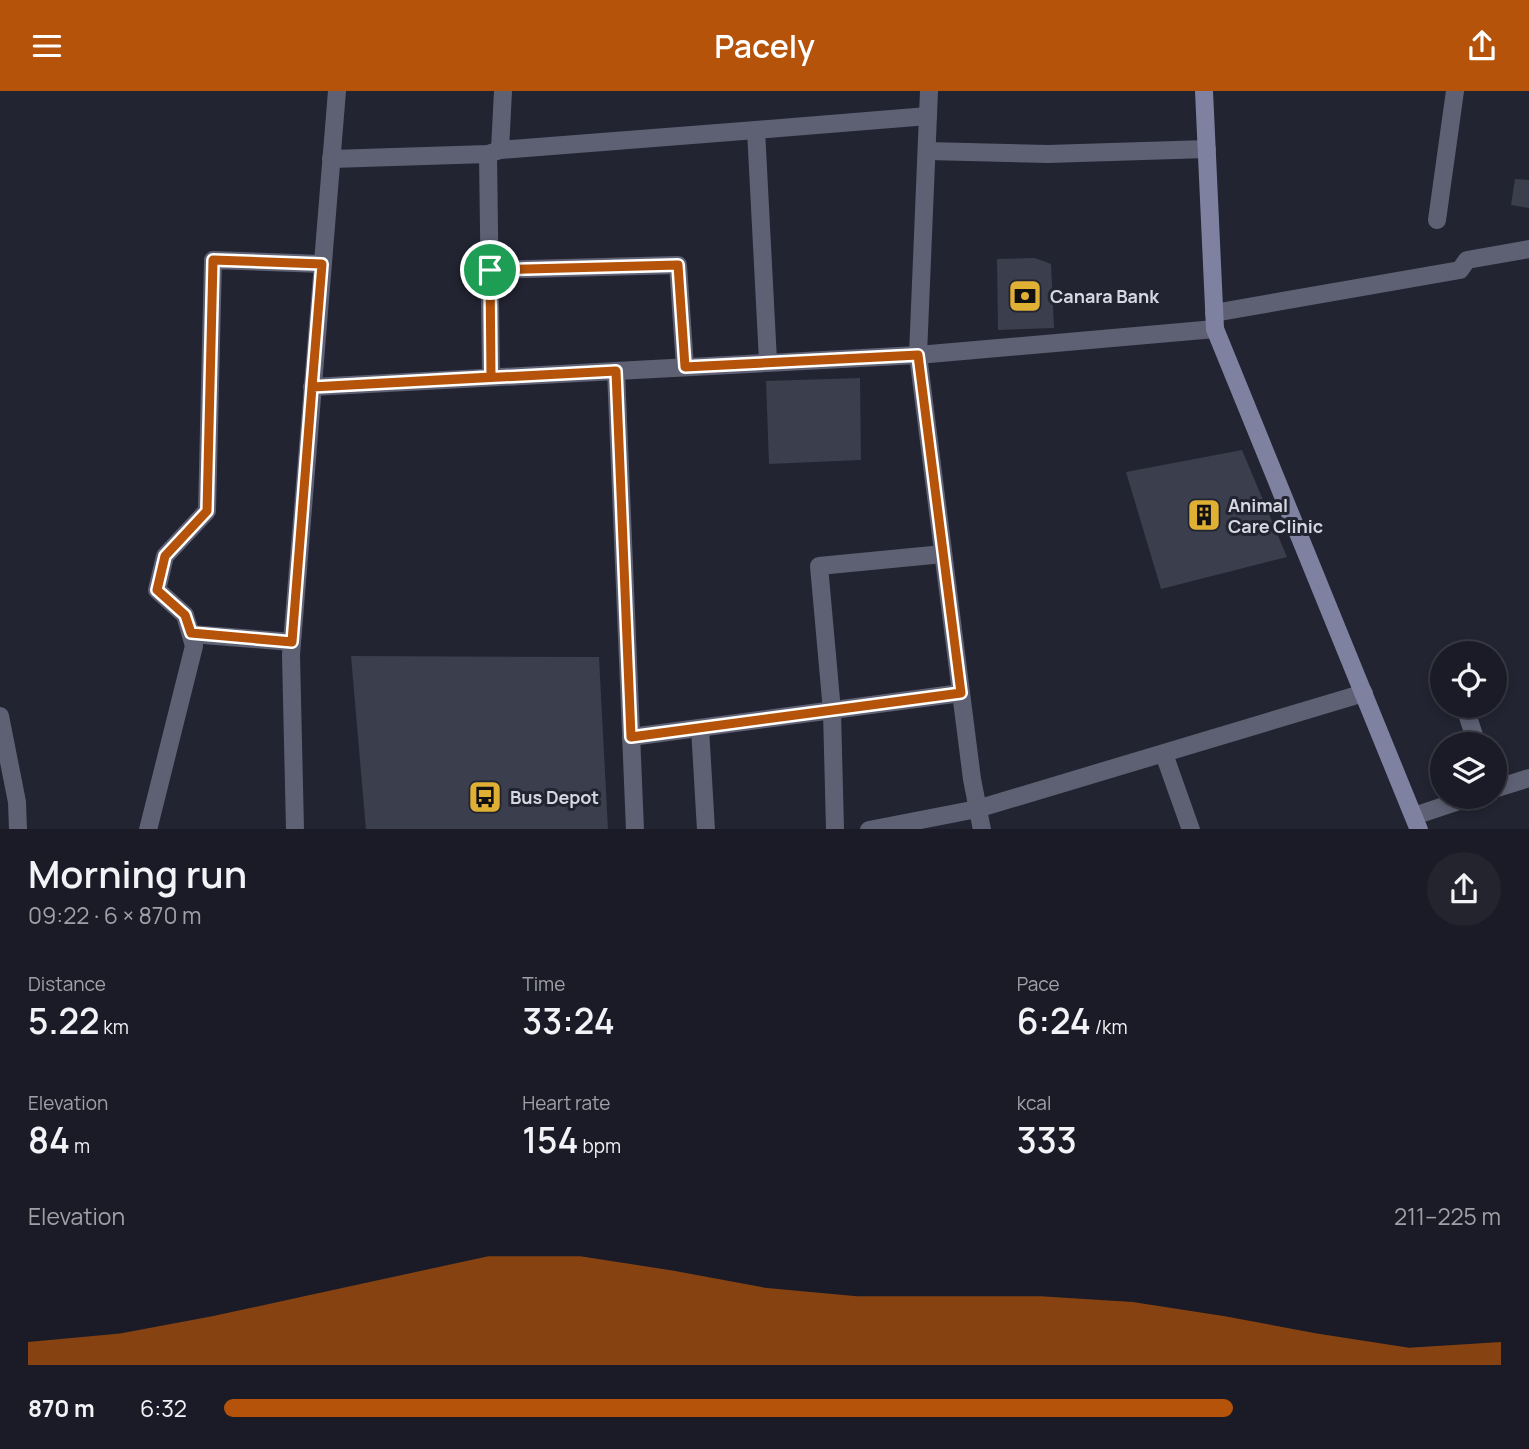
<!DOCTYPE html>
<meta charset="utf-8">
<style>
body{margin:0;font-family:Manrope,sans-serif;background:#23242e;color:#f1f3f6;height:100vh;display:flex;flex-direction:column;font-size:26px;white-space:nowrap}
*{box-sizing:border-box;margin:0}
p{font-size:23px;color:#9fa1a7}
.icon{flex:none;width:38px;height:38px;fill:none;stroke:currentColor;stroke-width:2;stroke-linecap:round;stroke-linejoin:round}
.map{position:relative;height:738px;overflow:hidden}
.panel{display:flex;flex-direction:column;background:#1a1b26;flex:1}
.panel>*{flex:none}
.tools{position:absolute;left:1430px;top:550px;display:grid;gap:14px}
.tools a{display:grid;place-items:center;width:77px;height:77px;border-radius:50%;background:#1a1b26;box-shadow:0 4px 10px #0003,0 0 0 2px #383943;font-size:35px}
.pin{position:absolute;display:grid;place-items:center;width:60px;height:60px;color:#fff;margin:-30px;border:4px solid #fff;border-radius:50%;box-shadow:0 2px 7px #0007}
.round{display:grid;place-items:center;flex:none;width:74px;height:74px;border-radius:37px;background:#23242e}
.overview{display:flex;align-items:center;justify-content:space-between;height:119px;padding:0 28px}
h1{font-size:38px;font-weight:600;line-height:52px}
.stats{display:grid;grid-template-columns:repeat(3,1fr);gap:10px;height:119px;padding:7px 28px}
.stats div{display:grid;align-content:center}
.stats b{font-size:35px;font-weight:600}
.stats small{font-size:19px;font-weight:400}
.stats p{font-size:19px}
.chart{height:196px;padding:14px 28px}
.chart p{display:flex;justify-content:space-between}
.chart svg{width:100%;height:126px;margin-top:7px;fill:#b45309;opacity:.7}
ul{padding:0 28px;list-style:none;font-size:23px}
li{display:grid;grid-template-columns:112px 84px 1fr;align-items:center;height:52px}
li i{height:18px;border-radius:9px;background:#b45309}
header{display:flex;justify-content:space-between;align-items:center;height:91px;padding:0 28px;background:#b45309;color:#fff;font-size:32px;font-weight:600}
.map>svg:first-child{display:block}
.building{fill:#3b3e4c}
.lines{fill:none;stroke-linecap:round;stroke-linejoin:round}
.street{stroke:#5e6174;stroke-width:18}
.secondary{stroke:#7e82a0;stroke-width:18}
.route-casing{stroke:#fff;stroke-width:14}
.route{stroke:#b45309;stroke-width:9}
.labels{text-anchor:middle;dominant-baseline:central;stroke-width:6;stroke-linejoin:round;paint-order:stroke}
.poi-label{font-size:18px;font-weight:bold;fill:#d6d8e1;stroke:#232432;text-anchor:start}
</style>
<header><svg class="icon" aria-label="menu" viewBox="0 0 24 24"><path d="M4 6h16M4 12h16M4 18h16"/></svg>Pacely<svg class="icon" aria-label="share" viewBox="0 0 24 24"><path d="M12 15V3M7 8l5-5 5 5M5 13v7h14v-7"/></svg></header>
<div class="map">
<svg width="1529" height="739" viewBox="0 0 1529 739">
<rect width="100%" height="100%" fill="#232432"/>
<!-- building -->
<g class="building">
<path d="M1515,88L1529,89V117L1511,114Z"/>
<path d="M1035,167L1051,173L1054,237L998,239L997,168Z"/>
<path d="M860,287L861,369L769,373L766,290Z"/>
<path d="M1242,359L1287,466L1161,498L1126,381Z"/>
<path d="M351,565L599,566L608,739H366Z"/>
</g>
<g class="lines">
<!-- street -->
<g class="street">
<path d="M929,0L918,264L972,688L982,739"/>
<path d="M756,39L928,25"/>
<path d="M500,59L756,39L768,270"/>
<path d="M927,60L1048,63L1207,58"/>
<path d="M488,63L491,286"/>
<path d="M331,68L488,63L500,59L503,0"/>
<path d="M1437,129L1455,0"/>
<path d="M490,179L678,174L685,276"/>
<path d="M1214,222L1460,179L1467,169L1529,158"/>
<path d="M616,280L635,739"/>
<path d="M312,296L918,264L1215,238"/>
<path d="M191,543L292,551"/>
<path d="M1464,614L1477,653"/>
<path d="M0,625L17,711L18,739"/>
<path d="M700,637L706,739"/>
<path d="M631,646L961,602"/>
<path d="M1164,663L1191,739"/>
<path d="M1494,698L1529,687"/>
<path d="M1414,725L1474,705"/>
<path d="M148,739L194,555L185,524L157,499L165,465L207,420L213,169L322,173"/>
<path d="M295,739L291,564L337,0"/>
<path d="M835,739L832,620L819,475L943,463"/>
<path d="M869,739L977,718L1364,602"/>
</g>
<!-- secondary -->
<path class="secondary" d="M1204,0L1215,238L1419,739"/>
</g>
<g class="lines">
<defs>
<path id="route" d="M490,179L491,286L312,296L292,551L191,542L185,524L157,499L165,465L207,420L213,169L322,173L312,296L616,280L631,646L961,602L918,264L685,276L678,174L490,179"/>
</defs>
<!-- route casing -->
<use href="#route" class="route-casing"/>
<!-- route -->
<use href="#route" class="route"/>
</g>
<!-- icons -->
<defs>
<symbol id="bank-square" viewBox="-11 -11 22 22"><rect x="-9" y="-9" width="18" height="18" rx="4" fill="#dfb034" stroke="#232432"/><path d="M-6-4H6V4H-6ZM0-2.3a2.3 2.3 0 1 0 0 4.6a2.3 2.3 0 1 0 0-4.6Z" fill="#111"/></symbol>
<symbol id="building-square" viewBox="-11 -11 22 22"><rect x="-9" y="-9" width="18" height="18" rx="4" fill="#dfb034" stroke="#232432"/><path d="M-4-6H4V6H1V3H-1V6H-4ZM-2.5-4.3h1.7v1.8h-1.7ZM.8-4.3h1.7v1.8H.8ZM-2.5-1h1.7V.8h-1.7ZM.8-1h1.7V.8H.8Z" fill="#111"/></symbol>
<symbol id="bus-square" viewBox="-11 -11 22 22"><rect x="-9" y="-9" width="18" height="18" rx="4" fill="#dfb034" stroke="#232432"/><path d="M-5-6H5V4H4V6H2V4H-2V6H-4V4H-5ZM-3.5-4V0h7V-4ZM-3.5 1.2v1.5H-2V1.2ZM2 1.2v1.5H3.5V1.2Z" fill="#111"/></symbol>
</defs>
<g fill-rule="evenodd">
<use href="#bank-square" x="1006" y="186" width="38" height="38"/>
<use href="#building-square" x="1185" y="405" width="38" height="38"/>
<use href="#bus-square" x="466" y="687" width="38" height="38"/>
</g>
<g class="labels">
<!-- poi labels -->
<g class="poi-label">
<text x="1050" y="205">Canara Bank</text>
<text x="1228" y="414">Animal<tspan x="1228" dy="21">Care Clinic</tspan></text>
<text x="510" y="706">Bus Depot</text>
</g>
</g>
</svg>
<div class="tools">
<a><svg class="icon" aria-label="locate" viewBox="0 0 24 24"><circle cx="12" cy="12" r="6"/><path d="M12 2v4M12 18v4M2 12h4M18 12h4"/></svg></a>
<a><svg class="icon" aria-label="layers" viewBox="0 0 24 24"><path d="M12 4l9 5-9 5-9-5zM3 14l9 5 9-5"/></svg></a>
</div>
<div class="pin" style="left:490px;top:179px;background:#1e9e55"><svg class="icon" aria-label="arrive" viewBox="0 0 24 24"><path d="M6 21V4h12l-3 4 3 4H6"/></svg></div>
</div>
<section class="panel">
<div class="overview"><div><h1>Morning run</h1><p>09:22 · 6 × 870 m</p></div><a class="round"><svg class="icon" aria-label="share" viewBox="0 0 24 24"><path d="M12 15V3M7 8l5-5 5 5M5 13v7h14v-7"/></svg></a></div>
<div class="stats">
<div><p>Distance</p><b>5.22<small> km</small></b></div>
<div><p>Time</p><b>33:24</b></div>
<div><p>Pace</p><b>6:24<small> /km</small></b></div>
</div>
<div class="stats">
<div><p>Elevation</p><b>84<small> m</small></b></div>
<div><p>Heart rate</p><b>154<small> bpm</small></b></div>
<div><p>kcal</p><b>333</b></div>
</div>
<div class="chart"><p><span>Elevation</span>211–225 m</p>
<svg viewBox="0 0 160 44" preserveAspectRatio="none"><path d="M0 44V36L10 33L20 27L30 20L40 13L50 6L60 6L70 11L80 17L90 20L100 20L110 20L120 22L130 27L140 33L150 38L160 36V44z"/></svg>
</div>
<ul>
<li><b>870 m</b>6:32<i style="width:79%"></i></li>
</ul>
</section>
